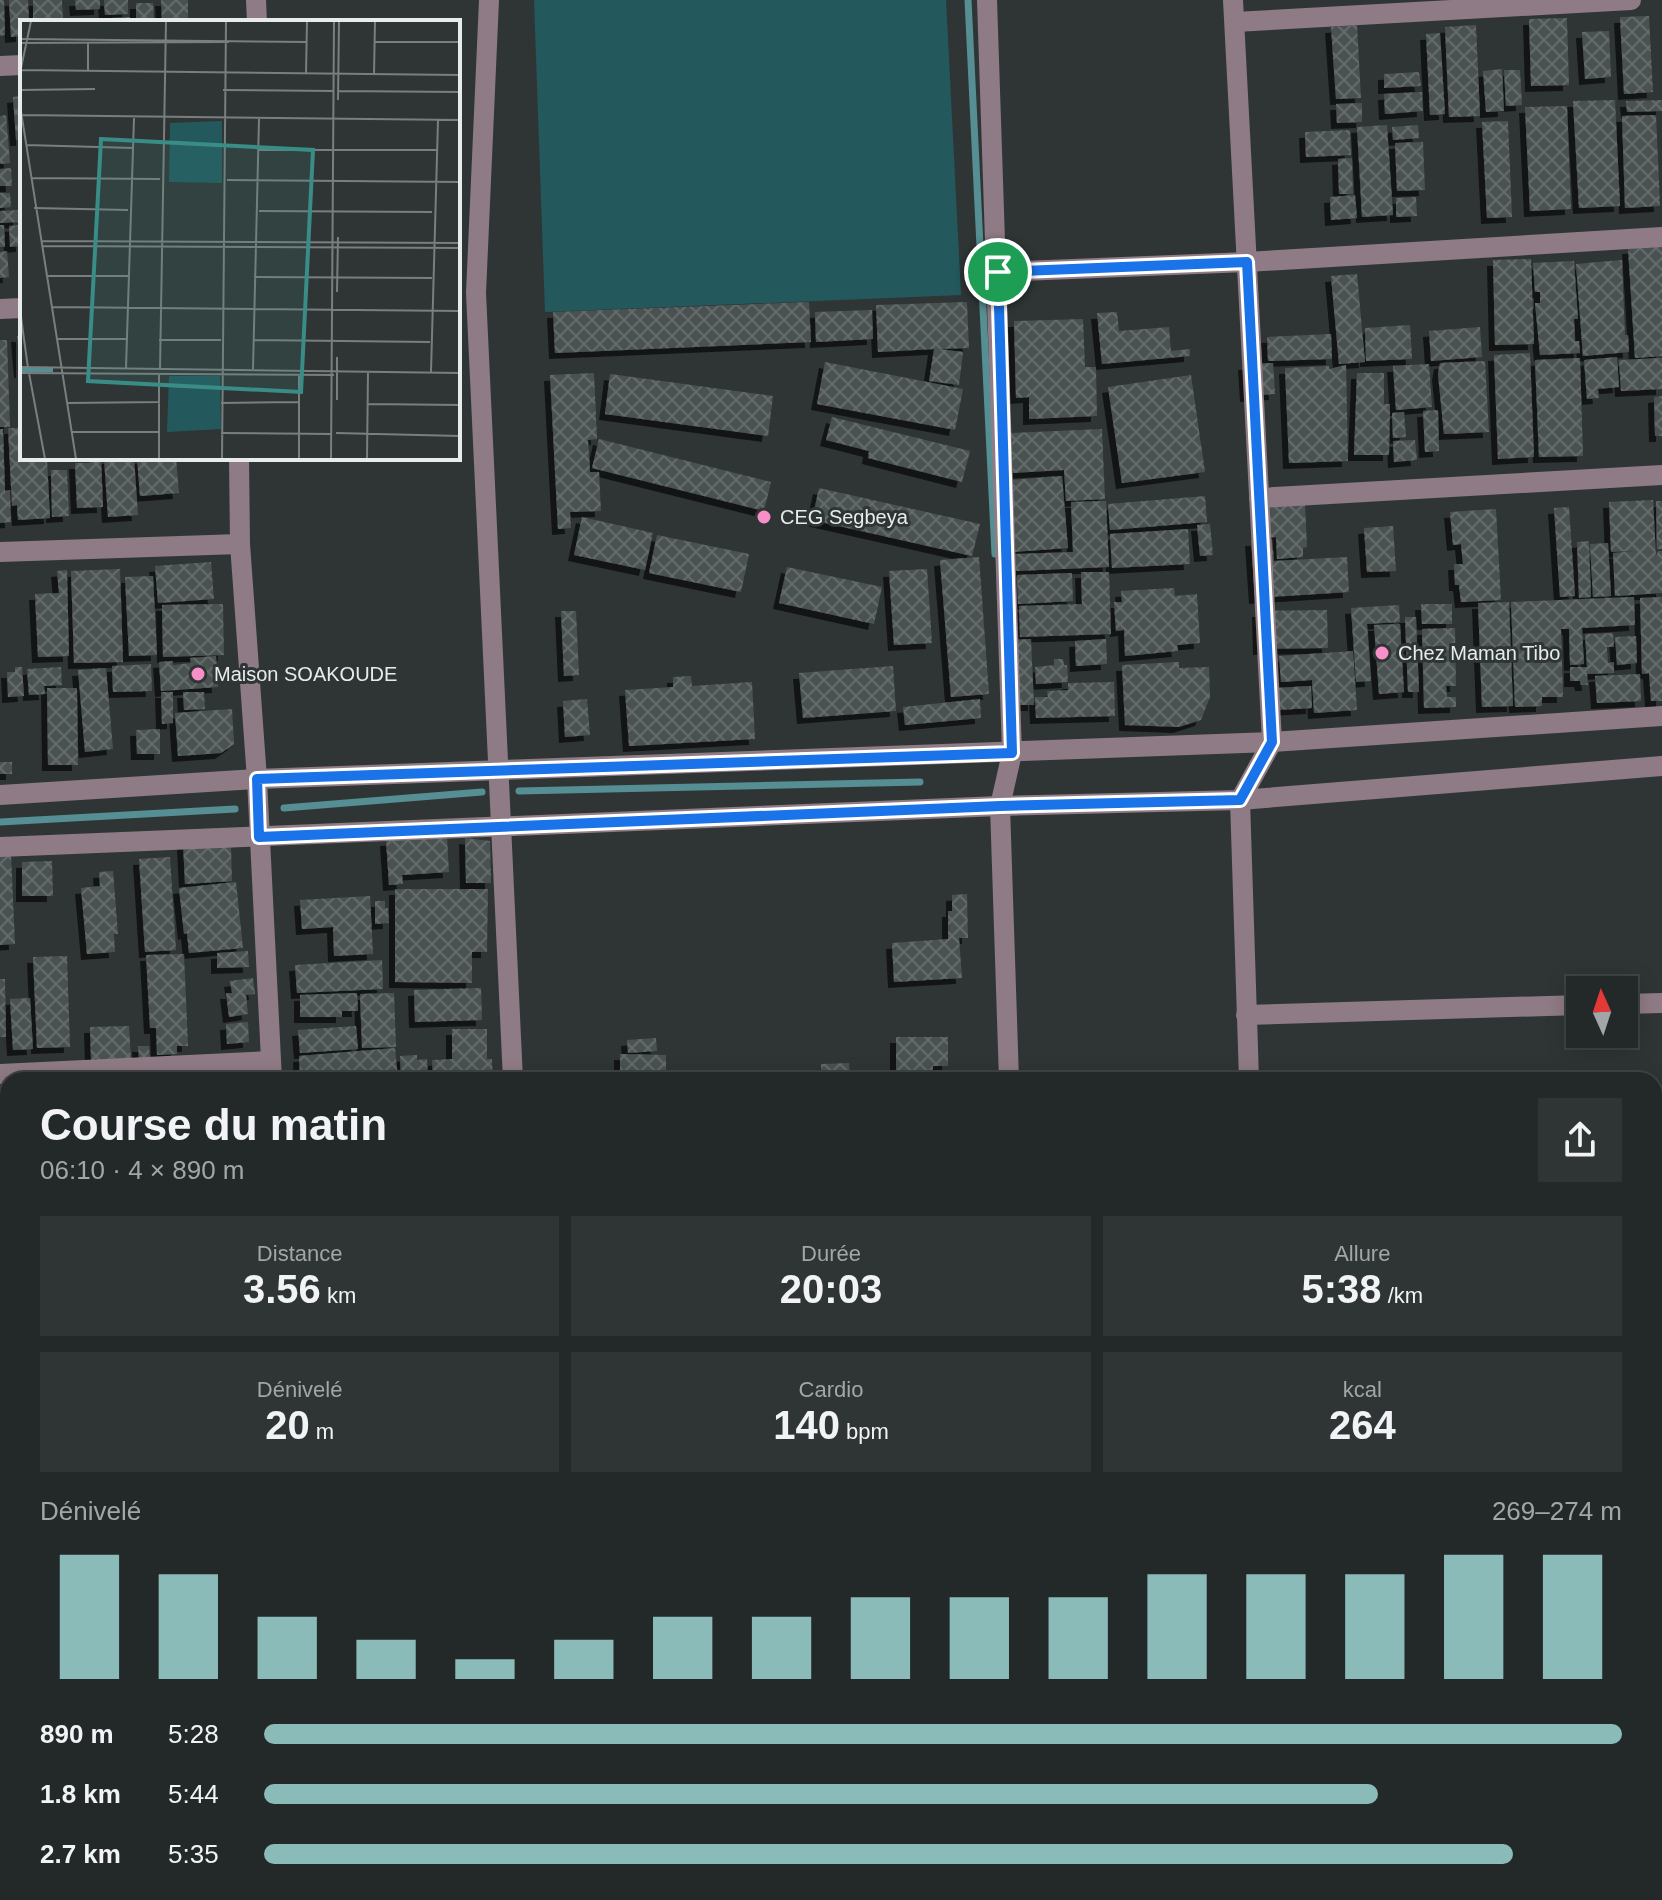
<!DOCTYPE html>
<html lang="fr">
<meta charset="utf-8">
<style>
body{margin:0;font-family:Arial,sans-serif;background:#2f3434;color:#f1f3f6;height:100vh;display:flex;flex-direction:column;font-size:30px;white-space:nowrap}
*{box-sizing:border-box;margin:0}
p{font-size:26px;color:#a3a6a8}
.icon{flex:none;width:44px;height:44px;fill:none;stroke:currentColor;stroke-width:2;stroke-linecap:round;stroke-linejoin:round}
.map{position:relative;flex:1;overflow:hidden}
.details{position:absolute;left:0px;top:1072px;width:1662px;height:828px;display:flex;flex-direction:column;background:#232828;border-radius:24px 24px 0 0;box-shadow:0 4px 20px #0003,0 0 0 2px #404445}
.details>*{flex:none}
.needle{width:52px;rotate:357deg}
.controls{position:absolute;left:1566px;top:976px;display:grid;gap:16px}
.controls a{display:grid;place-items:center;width:72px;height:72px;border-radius:0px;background:#232828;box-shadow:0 4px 20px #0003,0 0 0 2px #404445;font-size:40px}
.pin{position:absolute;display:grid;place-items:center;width:68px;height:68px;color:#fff;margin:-34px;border:4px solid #fff;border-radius:50%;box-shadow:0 2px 8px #0007}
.round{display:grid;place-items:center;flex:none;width:84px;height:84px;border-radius:0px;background:#2f3434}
.summary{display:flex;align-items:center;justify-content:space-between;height:136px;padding:0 40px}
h1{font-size:44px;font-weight:700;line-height:60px}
.metrics{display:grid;grid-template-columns:repeat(3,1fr);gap:12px;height:136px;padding:8px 40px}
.metrics div{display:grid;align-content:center;border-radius:0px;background:#2f3434;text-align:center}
.metrics b{font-size:40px;font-weight:700}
.metrics small{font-size:22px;font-weight:400}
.metrics p{font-size:22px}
.chart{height:224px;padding:16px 40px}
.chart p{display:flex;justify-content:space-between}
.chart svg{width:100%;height:144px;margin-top:8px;stroke:#8bbbb9;stroke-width:6}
ul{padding:0 40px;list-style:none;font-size:26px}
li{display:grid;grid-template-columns:128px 96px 1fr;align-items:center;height:60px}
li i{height:20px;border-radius:10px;background:#8bbbb9}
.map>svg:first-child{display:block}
.green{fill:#23595c}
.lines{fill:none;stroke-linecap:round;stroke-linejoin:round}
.stream{stroke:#568f93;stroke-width:7}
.building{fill:url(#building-cross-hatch);filter:url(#shadow)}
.minor{stroke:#8f7b85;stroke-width:20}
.route-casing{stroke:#fff;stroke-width:16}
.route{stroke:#1a73e8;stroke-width:10}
.poi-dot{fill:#f98fc8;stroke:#2f3535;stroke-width:3}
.labels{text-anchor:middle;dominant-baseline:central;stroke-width:6;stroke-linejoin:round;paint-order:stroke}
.poi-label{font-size:20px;fill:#e7ebeb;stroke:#2f3535;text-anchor:start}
.inset-river{fill:none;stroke:#568f93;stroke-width:4}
.inset-road{fill:none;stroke:#797e7e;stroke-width:2}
.view{fill:#3a8d87;fill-opacity:0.15;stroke:#3a8d87;stroke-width:4}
.inset-edge{fill:none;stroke:#e7ebeb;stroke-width:4}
</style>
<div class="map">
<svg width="1662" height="1900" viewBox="0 0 1662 1900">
<defs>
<pattern id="building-cross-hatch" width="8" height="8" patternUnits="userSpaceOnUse" patternTransform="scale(2)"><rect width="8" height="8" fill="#4a5151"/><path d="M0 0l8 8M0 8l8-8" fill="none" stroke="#646a6a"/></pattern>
<filter id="shadow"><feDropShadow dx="-6" dy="6" stdDeviation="0" flood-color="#0009"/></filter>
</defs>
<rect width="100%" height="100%" fill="#2f3535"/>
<!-- green -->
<g class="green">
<path d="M534,0H946L961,295L545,312Z"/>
<rect x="620" y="1892" width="412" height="8"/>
</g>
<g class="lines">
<!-- stream -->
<g class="stream">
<path d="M968,0L995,554"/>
<path d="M519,791L920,782"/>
<path d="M284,808L482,792"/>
<path d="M0,822L235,809"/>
<path d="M1654,1747H1662"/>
<path d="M0,1820H8"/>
</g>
</g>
<!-- building -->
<g class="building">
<path d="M0,0H4L5,35L0,36Z"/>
<path d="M9,0H28L29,22H22V36L11,37Z"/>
<path d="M33,0H62L63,22H33Z"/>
<path d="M75,0H100V9L76,10Z"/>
<path d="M104,0H128V14L105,15Z"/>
<path d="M161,0H188V20L162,21Z"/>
<path d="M136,3H153L154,21H136Z"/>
<path d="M1649,16L1653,92L1624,94L1620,17Z"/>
<path d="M130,17V22H112V18Z"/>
<path d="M1567,18L1569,85L1531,86L1529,19Z"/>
<path d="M1357,25L1361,98L1336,99L1331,27Z"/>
<path d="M1476,25L1480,116L1449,117L1445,27Z"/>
<path d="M1609,31L1611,77L1585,79L1582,32Z"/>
<path d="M1440,33L1445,114L1430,115L1426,34Z"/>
<path d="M1502,69L1504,111L1486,112L1483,71Z"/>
<path d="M1504,70H1520L1522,105L1506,106Z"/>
<path d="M1419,72L1421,86L1384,88V74Z"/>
<path d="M1422,92L1423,111L1385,114L1384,94Z"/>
<path d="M22,96V140H16L13,97Z"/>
<path d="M1615,100L1620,206L1579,208L1573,101Z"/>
<path d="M1662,100V111L1627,112L1626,101Z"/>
<path d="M1362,103V122L1337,123L1336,104Z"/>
<path d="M1567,106L1571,209L1530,211L1525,107Z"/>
<path d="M6,115L10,163L0,164V116Z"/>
<path d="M1656,115L1660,206L1625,208L1622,116Z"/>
<path d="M1508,121L1512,217L1487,218L1482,122Z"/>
<path d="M1387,125L1393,215L1362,217L1357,127Z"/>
<path d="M1418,125L1419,138L1393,140L1392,127Z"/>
<path d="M1350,130L1351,155L1306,157L1305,132Z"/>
<path d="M1423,142L1425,190L1397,191L1395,143Z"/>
<path d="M1352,158L1353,194H1339L1338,159Z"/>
<path d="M11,168L12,186H0V169Z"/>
<path d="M0,193H10L11,207L0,208Z"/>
<path d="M1355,195L1357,218L1331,220L1330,197Z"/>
<path d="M1416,197L1417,216L1396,217V198Z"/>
<path d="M19,210V222L0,223V211Z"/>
<path d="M0,225H4L5,247H0Z"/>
<path d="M21,225L22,246L10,247L9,226Z"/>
<path d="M1662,246V356L1635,358L1628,248Z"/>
<path d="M7,251L9,277L0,278V252Z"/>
<path d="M1531,259L1534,344L1495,345L1493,260Z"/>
<path d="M1622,260L1625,335H1628L1629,352L1583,356L1576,264Z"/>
<path d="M1574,261L1578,319H1574L1575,341H1579L1580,353L1540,355L1535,303H1540V292H1535L1533,263Z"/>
<path d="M1357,274L1365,362L1339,364L1331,276Z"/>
<path d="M809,302L811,342L555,353L553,312Z"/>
<path d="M967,302L969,348L939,349L963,352L959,385L929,381L934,349L878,352L876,305Z"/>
<path d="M872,310L873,339L816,342L815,312Z"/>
<path d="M1117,312L1119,331L1169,327L1171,351L1190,349V356L1102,364L1097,313Z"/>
<path d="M1083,319L1085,367H1096L1097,416L1029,419V397L1016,398L1014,321Z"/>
<path d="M1410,325L1412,359L1366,361L1365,328Z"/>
<path d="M1480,327L1482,357L1431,361L1429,331Z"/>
<path d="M1331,334L1332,359L1268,361L1267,337Z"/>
<path d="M17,336H22V372H20Z"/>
<path d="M0,340H7L10,427H0Z"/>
<path d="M1530,353L1534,457L1498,459L1494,355Z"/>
<path d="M1617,357L1619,387L1598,389L1599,398L1587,399L1584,360Z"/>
<path d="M1580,358L1583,456L1539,457L1535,360Z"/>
<path d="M1662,358V389L1621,391L1619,360Z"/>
<path d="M1485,361L1489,432L1444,434L1438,374L1440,363Z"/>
<path d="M825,362L963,389L955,430L817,404Z"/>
<path d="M1273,363L1275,394L1246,396L1244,364Z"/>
<path d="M1429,364L1432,407L1396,410L1393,366Z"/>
<path d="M1346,365L1348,461L1289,463L1285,368L1329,366V369Z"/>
<path d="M594,373L597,439L588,440L590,472H599L601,511L570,512L571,528L558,529L550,375Z"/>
<path d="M1357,373H1384V404H1390L1389,455H1354Z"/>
<path d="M610,374L773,396L768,436L605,414Z"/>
<path d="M1191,375L1205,472L1122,483L1108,387Z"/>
<path d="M1662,396V436H1655L1654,397Z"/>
<path d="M1438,410L1439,451L1425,452L1423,411Z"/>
<path d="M1404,412L1406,437L1393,438L1392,413Z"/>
<path d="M832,417L970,451L962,482L868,458L869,451L826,440Z"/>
<path d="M8,428H22V458H47L50,518L18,520L17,505L12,506Z"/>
<path d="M0,429H3L5,491L10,490L11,522L0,523Z"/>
<path d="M1102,429L1105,499L1066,501L1064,470L1013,473L1011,433Z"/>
<path d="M599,439L771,482L764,511L592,468Z"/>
<path d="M1415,440L1417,460L1394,462L1393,441Z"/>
<path d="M90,458H101L103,507L77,508L75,463H90Z"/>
<path d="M104,458H134L138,515L108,517Z"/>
<path d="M137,458H176L179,493L140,496Z"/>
<path d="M51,470H67L69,516L52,517Z"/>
<path d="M1062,476L1068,548L1014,552L1009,480Z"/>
<path d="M819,488L980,524L972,556L812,520Z"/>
<path d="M1205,496L1207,522L1110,530L1108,504Z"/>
<path d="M1653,500L1656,556L1658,551H1662V593L1615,596L1613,553L1634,551L1611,552L1609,502Z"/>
<path d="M1106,501L1109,567L1016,571L1015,554L1073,552L1071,502Z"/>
<path d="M1656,501H1662V549H1657Z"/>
<path d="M1305,504L1307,547L1303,548V557L1277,559L1276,537L1261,538L1259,507Z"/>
<path d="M1569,507L1575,596L1560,597L1554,508Z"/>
<path d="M1496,509L1501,600L1461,602L1459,585H1455L1454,564H1463L1461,544L1453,545L1450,512Z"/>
<path d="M582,517L653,533L645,570L574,555Z"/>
<path d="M1210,524L1213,555L1200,556L1197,525Z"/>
<path d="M1393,526L1396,571L1367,572L1364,528Z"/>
<path d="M1188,529L1190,564L1112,568L1110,534Z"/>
<path d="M657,535L749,554L741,592L649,573Z"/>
<path d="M1272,539L1274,561L1347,557L1349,592L1255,598L1251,540Z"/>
<path d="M1589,541L1591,597L1579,598L1577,542Z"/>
<path d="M1608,543L1611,596L1593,597L1590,544Z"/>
<path d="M979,557L989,694L951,697L940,560Z"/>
<path d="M211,562L214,599L158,603L155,566Z"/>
<path d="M787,567L882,587L874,624L779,603Z"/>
<path d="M120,569L123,662L74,663L71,571Z"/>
<path d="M927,569L932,643L894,645L889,571Z"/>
<path d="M67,570L69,656L38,657L35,594L59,593L57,571Z"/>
<path d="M1081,572H1109L1111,634L1020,637L1019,606L1082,604Z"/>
<path d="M1072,573L1073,601L1018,604L1017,575Z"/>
<path d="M153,576L157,655L129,656L125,577Z"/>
<path d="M1174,588L1175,596L1197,594L1200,643L1177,645L1178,651L1125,656L1124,630L1116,631L1114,602H1122L1121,591Z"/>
<path d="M1634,597L1635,625L1582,628L1584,664L1570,665L1569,629H1561L1563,697H1542V706L1515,707L1511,602Z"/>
<path d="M1662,597V701H1651L1649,673L1642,674L1640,598Z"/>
<path d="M1509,602L1513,706L1482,707L1478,603Z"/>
<path d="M223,604L224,655L163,657L162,605Z"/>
<path d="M1421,604H1452V624H1422Z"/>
<path d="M1399,605L1400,622L1367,624L1371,681L1356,682L1351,608Z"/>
<path d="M1327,610L1328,648L1259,649L1258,611Z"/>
<path d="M561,611H576L579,675L564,676Z"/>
<path d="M1405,617H1416L1419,692H1408Z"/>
<path d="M1400,624L1404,692L1379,694L1374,625Z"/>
<path d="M1455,628L1456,686H1446L1447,697H1456V707L1424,708L1422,629Z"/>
<path d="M1613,633L1614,647H1607L1608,663L1614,662V673L1587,674L1588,685H1581L1580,681H1570V667H1587L1585,634Z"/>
<path d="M1636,636L1637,663L1617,665L1615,637Z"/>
<path d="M1031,639L1034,705H1012L1009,640Z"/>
<path d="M1106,639L1107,664L1076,666L1075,641Z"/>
<path d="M1353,651L1357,710L1314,713L1312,680L1281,682L1279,656Z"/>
<path d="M216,656L218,687L161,691L159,662L173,661V665L191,663L190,658Z"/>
<path d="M1054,659H1063L1064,665H1067L1068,682L1036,684L1035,667L1054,665Z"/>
<path d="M1179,662V668L1209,667L1210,697L1201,720L1179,727L1125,725L1122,665Z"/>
<path d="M151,664L152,691L113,692L112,666Z"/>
<path d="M893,666L896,711L803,718L799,673Z"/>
<path d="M15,667H22L24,696L8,697L7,672H15Z"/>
<path d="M61,667L62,685L44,686L45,694L29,695L27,669Z"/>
<path d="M106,668L113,749L85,752L78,670Z"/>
<path d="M1640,674L1641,701L1597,703L1595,676Z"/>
<path d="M691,676L692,686L752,682L755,739L629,746L625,690L673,687V677Z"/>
<path d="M1114,682L1115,716L1036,718L1035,697H1048L1047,691L1068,690V683Z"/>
<path d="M1311,686L1312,708L1277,710L1276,688Z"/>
<path d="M47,688H77L78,765H48Z"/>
<path d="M161,692H173V723L162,724Z"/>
<path d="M183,692H204L205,709L184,710Z"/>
<path d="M587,699L590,735L565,737L563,701Z"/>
<path d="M980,699L981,718L905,725L903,707Z"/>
<path d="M232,709L234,744L221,753L178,756L175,713Z"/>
<path d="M160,729V754H137L136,730Z"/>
<rect x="0" y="762" width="12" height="12"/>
<path d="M447,836L449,872L402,875L403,884L389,885L386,840Z"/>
<path d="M465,838L490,841L491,883H466Z"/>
<path d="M183,843L231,847L232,881L185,884Z"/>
<path d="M11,854L15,944L0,945V855Z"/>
<path d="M170,857L176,950L145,952L139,859Z"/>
<path d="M52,861L53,896H22V862Z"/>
<path d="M113,871L118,934H114L115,952L87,954L81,888L100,886L99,872Z"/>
<path d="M236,882L243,948L189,953L187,933L184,934L179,888Z"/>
<path d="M395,889H488L487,952H472V983L395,982Z"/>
<path d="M967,894L968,938H959L962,978L894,982L892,943L948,939V911H952V895Z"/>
<path d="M370,896L373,954L334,956L333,927L302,929L300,900Z"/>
<path d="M375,901H385V908H388L389,923L375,924Z"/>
<path d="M248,951L249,967L217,968V953Z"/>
<path d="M184,954L188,1046H177V1054L157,1055L156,1028H150L146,955Z"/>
<path d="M67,956L70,1047L37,1048L33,957Z"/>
<path d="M382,960L383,989L297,993L295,965Z"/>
<path d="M253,978L255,994L246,995L248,1014L229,1017L226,993H232L230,981Z"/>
<path d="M0,979H5L6,1037H0Z"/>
<path d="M481,988L482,1020L415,1022L414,990Z"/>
<path d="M357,993L358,1011H342V1017H300V995Z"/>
<path d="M394,993L396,1047L362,1048L360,994Z"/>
<path d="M30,998L33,1049L13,1050L10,999Z"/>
<path d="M248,1022L249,1042L227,1044L226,1024Z"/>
<path d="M129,1026L131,1059L91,1060L90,1027Z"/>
<path d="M356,1026L358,1049L300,1053L298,1030Z"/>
<path d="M452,1029H487V1059H492L493,1080H433L432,1060L452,1059Z"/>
<path d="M896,1037H948V1066H933V1080H896Z"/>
<path d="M656,1038L657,1051L628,1053L627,1040Z"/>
<path d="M138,1046H149L150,1058L139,1059Z"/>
<path d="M395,1048L398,1079L300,1080L299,1056Z"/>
<path d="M620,1054L666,1055V1080H620Z"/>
<path d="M417,1055V1060L427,1059L428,1080H401L400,1056Z"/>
<path d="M849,1063L850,1080H821V1064Z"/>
<path d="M8,1213V1297L0,1298V1214Z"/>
<path d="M1654,1287H1662V1321L1654,1322Z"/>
<rect x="1659" y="1331" width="3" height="21"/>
<path d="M0,1346H5L8,1408V1436L0,1437Z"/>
</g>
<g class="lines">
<!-- minor -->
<g class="minor">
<path d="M256,0L257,22"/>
<path d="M489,0L476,293L513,1080"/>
<path d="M987,0L1012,753L1000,806L1009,1080"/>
<path d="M1233,0L1272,742L1240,800L1249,1080"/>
<path d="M1235,22L1631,0"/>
<path d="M0,66L22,65"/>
<path d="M998,272L1247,262L1662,237"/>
<path d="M0,309L22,308"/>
<path d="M239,458L240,544L257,779L272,1080"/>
<path d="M1259,498L1662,475"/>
<path d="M0,552L240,544"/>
<path d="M0,795L257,779L1272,742L1662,716"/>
<path d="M0,847L1000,806L1240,800L1662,766"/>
<path d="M1624,1004L1662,1003"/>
<path d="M1246,1015L1580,1005"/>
<path d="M0,1074L271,1061"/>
<path d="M1654,1250L1662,1249"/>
<path d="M0,1322H8"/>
<path d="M1654,1493L1662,1492"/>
<path d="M0,1568L8,1567"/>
<path d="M1654,1719H1662"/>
<path d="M1654,1765L1662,1764"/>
<path d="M0,1797L8,1796"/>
<path d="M0,1833H8"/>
<path d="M553,1892L554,1900"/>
<path d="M1046,1892V1900"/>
<path d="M1648,1892L1649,1900"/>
</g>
</g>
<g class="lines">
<defs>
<path id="route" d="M1247,262L1272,742L1240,800L1000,806L259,837L257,779L1012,753L998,272Z"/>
</defs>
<!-- route casing -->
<use href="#route" class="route-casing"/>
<!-- route -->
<use href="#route" class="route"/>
</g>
<!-- markers -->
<g class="poi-dot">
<circle cx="764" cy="517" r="8"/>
<circle cx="1382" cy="653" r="8"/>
<circle cx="198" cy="674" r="8"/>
</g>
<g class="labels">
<!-- poi labels -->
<g class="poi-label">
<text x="780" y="517">CEG Segbeya</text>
<text x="1398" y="653">Chez Maman Tibo</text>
<text x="214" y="674">Maison SOAKOUDE</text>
</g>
</g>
<!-- overview -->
<g transform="translate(20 20)">
<rect width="440" height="440" fill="#2f3535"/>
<path d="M202,101V163L149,162L150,103ZM149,356H200L201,409L147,412Z" fill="#23595c"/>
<path class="inset-river" d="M0,350H33"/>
<path class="inset-road" d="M0,19L287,22M355,22H440M0,23L209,22M68,23V52M1,50L440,55M0,53L11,1M286,54L287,1M354,54L355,1M0,70L75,69M203,70L313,71M318,71L440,72M318,80L319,1M0,85L56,439M1,95L440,100M6,125L114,128M239,130H417M11,158L140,159M207,160L440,162M14,188L108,190M239,191L412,192M22,221L440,223M23,226L440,228M28,256H109M234,257L412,258M317,272L318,217M32,287L440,291M0,290L8,348M38,319H107M139,320H201M233,320L410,322M0,347L440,353M106,348L114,98M140,349L146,1M233,349L239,99M411,352L418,100M0,353L314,355M9,353L25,439M279,355V439M317,380V337M47,383L140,382M201,383L279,382M348,384L440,385M52,412H139M201,413L312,414M316,413L440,416M139,439V353M202,439L206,1M311,439L314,1M347,439L348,351"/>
<path class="view" d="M81,119L293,130L281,372L68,361Z"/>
<rect width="440" height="440" class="inset-edge"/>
</g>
</svg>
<div class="controls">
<a><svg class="needle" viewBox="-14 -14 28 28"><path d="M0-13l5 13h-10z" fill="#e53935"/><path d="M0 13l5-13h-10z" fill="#a3a6a8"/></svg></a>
</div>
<div class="pin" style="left:998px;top:272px;background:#1e9e55"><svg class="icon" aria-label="arrive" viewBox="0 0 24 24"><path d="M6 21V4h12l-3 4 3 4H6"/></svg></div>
<section class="details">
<div class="summary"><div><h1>Course du matin</h1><p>06:10 · 4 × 890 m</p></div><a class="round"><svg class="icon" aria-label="share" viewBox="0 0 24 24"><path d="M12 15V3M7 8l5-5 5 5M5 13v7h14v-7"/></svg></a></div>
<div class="metrics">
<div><p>Distance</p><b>3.56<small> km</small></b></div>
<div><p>Durée</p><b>20:03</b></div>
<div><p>Allure</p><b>5:38<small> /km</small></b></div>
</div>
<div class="metrics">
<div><p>Dénivelé</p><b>20<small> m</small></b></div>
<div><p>Cardio</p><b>140<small> bpm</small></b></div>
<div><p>kcal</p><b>264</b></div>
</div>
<div class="chart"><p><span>Dénivelé</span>269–274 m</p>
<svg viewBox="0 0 160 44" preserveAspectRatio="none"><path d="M5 44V6M15 44V12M25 44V25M35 44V32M45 44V38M55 44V32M65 44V25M75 44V25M85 44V19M95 44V19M105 44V19M115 44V12M125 44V12M135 44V12M145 44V6M155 44V6"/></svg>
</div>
<ul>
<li><b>890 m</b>5:28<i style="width:100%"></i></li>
<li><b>1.8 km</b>5:44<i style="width:82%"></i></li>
<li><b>2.7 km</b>5:35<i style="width:92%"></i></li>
</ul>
</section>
</div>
